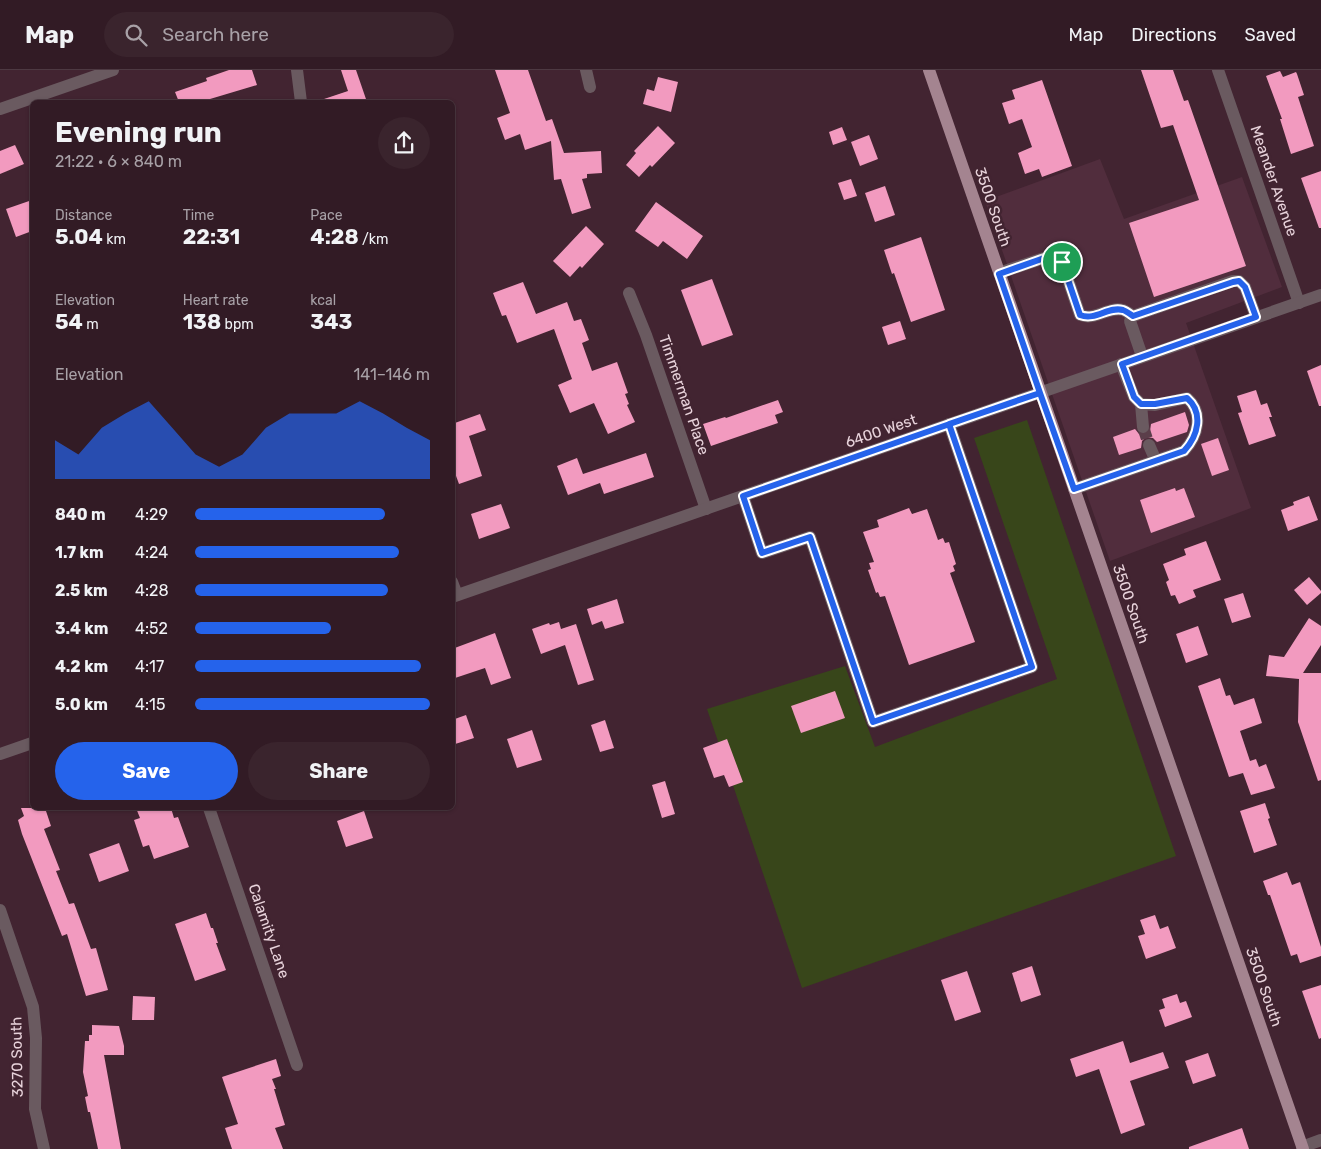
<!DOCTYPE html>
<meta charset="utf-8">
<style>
body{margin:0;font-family:Rubik,sans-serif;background:#3a242d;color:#f1f3f6;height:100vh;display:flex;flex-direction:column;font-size:19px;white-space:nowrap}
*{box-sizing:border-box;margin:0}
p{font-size:16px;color:#a8a1a7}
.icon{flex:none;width:28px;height:28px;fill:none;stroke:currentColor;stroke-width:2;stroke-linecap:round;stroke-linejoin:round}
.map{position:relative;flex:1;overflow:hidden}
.sheet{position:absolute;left:30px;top:30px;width:425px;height:710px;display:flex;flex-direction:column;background:#321b25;border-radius:8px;box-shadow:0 1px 4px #0004,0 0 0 1px #4d3942}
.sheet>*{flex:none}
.pin{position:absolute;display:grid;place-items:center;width:42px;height:42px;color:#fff;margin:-21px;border:2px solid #fff;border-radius:50%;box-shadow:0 1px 5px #0007}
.round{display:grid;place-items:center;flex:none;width:52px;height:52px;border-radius:26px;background:#3a242d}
.head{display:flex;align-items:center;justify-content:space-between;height:85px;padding:0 25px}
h1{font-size:28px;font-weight:700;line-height:38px}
.stats{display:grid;grid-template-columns:repeat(3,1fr);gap:8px;height:85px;padding:5px 25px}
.stats div{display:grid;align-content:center}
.stats b{font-size:21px;font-weight:700}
.stats small{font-size:14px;font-weight:400}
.stats p{font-size:14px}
.chart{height:140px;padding:10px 25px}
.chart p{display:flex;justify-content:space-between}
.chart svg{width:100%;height:90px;margin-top:5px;fill:#2563eb;opacity:.7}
.cta{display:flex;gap:10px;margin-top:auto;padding:10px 25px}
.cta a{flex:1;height:58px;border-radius:30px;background:#2563eb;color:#fff;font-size:20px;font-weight:700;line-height:58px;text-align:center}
.cta a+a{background:#3a242d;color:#f1f3f6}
ul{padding:0 25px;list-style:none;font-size:16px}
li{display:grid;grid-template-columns:80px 60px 1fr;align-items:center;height:38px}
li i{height:12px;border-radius:6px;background:#2563eb}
header{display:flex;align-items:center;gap:30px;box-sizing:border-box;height:70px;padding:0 25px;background:#321b25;border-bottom:1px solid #4d3942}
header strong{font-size:24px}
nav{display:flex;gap:28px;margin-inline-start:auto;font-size:18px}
.search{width:350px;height:45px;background:#3a242d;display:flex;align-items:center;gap:12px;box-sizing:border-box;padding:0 18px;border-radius:28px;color:#a8a1a7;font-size:19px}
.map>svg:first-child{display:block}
.built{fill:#512d3d}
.green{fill:#38461a}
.building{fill:#f29abf}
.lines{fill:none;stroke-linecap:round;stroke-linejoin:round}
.minor-tunnel{stroke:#5b3e4a;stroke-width:12;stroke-dasharray:12 6;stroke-linecap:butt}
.minor{stroke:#6a5a60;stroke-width:12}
.major{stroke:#a48490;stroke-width:12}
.route-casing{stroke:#fff;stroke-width:10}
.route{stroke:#2563eb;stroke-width:6}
.labels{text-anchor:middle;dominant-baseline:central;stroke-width:5;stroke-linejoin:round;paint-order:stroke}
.street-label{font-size:15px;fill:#e8d3db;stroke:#422431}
</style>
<header>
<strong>Map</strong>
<div class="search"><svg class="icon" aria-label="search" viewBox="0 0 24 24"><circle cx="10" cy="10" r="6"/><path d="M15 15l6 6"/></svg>Search here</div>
<nav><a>Map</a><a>Directions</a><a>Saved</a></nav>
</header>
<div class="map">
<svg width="1321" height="1079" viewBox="0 0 1321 1079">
<rect width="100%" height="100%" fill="#422431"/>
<!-- built -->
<path class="built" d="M1100,89L1124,149L1242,107L1282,217L1186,253L1251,438L1110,491L985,131Z"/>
<!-- green -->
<path class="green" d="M1027,350L1176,786L802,918L707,639L845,596L875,677L1057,609L974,368Z"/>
<!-- building -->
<g class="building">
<path d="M229,0H252L257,15L200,32H179L175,22L207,11L206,8Z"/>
<path d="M341,0H356L367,32H321V30L348,21Z"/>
<path d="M495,0H528L546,51L552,49L564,83L601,81L602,103L587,104V108L582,109L591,138L572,144L561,109L554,110L551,71L525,80L520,64L505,70L497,48L510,43Z"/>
<path d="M1141,0H1173L1184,31L1188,30L1246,196L1154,227L1129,153L1199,130L1173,55L1161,58Z"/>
<path d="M1280,1L1283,7L1296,2L1297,4L1304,25L1298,27L1314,76L1291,84L1280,49H1282L1266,6Z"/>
<path d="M658,7L678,12L671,42L643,34L647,19L654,21Z"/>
<path d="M1042,10L1072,96L1042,107L1039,99L1025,104L1018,83L1032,77L1022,49L1009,54L1002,33L1015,29L1012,20Z"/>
<path d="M658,56L675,73L652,97L650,95L639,107L626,95L636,83L634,81Z"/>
<path d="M842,57L847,70L833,75L829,62Z"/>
<path d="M869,65L878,89L860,96L851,72Z"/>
<path d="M15,75L24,94L0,104V81Z"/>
<path d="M1321,101V158H1319L1301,108Z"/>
<path d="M851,109L857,126L844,130L838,113Z"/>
<path d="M885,116L895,145L875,152L865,123Z"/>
<path d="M32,130V161L16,167L6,139Z"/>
<path d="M656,132L703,166L687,189L663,171L658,177L635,161Z"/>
<path d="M586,156L604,174L582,198L580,196L570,207L553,191Z"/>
<path d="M921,167L945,240L911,252L894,203L892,204L884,180Z"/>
<path d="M712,209L733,265L702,276L681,220Z"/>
<path d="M523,212L536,244L567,232L574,251L581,249L589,270L582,273L592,301L617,292L628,323L625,324L629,334L627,335L635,352L608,364L594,333L570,343L558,315L572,309L554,259L517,273L506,245L502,246L493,223Z"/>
<path d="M900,251L906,269L888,275L882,257Z"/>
<path d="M1321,295V336H1319L1307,301Z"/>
<path d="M1256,320L1261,335L1267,333L1272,347H1269L1276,366L1249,375L1238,343L1242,342L1237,326Z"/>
<path d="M778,330L783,342L775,345L778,353L711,376L703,354L725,347L726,348Z"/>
<path d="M1185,342L1189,355L1187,362L1157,372L1153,368L1146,367L1142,371L1141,378L1119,385L1113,367L1135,359L1139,364L1144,365L1150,361L1151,354Z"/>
<path d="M480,344L486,360L469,366L482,406L459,414L452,395V354Z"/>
<path d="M1218,368L1229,400L1212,406L1201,374Z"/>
<path d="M646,383L654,407L604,424L600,413L568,425L557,396L577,388L583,404Z"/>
<path d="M1175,418L1176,421L1184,418L1195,447L1151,463L1140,430Z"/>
<path d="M1309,426L1318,450L1288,461L1281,440L1294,435L1293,432Z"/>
<path d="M501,434L510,458L479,469L471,444Z"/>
<path d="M909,438L912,444L927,439L938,470L943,468L945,473L949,472L956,494L953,496L955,501L950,503L975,572L909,595L885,526L880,527L878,522L876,523L868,500L871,499L869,493L874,492L863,462L879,457L877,450Z"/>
<path d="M1206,471L1221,510L1193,520L1196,527L1179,534L1175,525L1171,526L1166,512L1169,510L1163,494L1186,485L1184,479Z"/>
<path d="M1309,507L1321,521V523L1307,535L1294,520Z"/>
<path d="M1243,523L1251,547L1232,553L1224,529Z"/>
<path d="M617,529L624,553L605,559L602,551L592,555L587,539Z"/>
<path d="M1309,548L1321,556V575L1303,603H1321V710L1318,711L1298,652L1299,609L1266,606L1269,585L1284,587Z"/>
<path d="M559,552L561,559L576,554L594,610L578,615L565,575L541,584L532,559L549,553L550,555Z"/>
<path d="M1198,556L1208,585L1186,593L1176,564Z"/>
<path d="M495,563L511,608L491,615L485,598L452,609V579Z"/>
<path d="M1220,608L1226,626L1230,625L1234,635L1254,628L1262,653L1240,661L1250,691L1256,689L1259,697L1266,694L1275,718L1251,725L1243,703L1229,707L1198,616Z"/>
<path d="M835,621L845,648L801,663L791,636Z"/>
<path d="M466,645L474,668L452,675V650Z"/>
<path d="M605,650L614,678L600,682L591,655Z"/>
<path d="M532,660L542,690L517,698L507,669Z"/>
<path d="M727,669L743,712L729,717L724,705L714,708L703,678Z"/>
<path d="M665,711L675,744L662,748L652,715Z"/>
<path d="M1265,733L1270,748L1268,749L1277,775L1254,783L1240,741Z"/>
<path d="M21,738H45L51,756L44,759L60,800L56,801L69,834L74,833L91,879L96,878L108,920L86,926L67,864L62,866L22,764L18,750L24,746Z"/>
<path d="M136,738H171L174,748L178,747L189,777L154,789L149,775L143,777L134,750L140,748Z"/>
<path d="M364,741L373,768L346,777L337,751Z"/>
<path d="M119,773L129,801L99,812L89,784Z"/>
<path d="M1287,802L1292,815L1300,812L1321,877V886L1300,893L1297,884L1291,886L1270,825H1268L1263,811Z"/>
<path d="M206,843L211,858H213L218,873H216L226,900L195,911L175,854Z"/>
<path d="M1155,845L1160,859L1168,856L1176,878L1146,889L1138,866L1145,864L1140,850Z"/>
<path d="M1032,896L1041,925L1021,932L1012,903Z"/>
<path d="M967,901L981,942L955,951L941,910Z"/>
<path d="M1321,915V968L1319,969L1302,921Z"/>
<path d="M1177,924L1180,933L1186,931L1192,947L1165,957L1159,940L1165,938L1162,929Z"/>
<path d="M133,926L155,927L154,950H132Z"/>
<path d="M92,955L119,956L124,976V985H104L121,1079H98L90,1042H88L85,1027L88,1026L83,1002L85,971H89V965H92Z"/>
<path d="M1123,971L1130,993L1163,982L1169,998L1130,1011L1145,1055L1121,1064L1099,999L1076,1007L1070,989Z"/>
<path d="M1208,983L1216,1006L1193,1014L1185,991Z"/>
<path d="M276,989L281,1006L272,1009L276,1019H274L285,1055L275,1058L283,1079H232L225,1058L238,1054L222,1007Z"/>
<path d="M1242,1058L1249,1079H1189V1077Z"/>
</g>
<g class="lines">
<!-- minor-tunnel -->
<path class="minor-tunnel" d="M1143,357L1149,375"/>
<!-- minor -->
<g class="minor">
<path d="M297,0L301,32"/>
<path d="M586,0L590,17"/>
<path d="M1218,0L1299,233"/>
<path d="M0,39L113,0"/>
<path d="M999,203L1050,186L1058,187L1062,192L1080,245C1096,251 1108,236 1123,240C1126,241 1130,244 1133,246"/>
<path d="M629,223L646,265L706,439"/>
<path d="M1142,286L1130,251L1133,246L1233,211H1239L1245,217L1256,247"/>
<path d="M1141,334L1143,357"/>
<path d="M1149,375L1156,391"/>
<path d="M1074,419L1184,381C1198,366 1204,343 1187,328L1155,335L1141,334L1134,327L1121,294"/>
<path d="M743,426L762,483L810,467L873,652L1032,597L949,354"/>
<path d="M452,512L457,525"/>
<path d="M452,527L1321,225"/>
<path d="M0,684L32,673"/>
<path d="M209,738L297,995"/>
<path d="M0,840L33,937L36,968L35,1039L44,1079"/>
<path d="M1302,1077L1321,1070"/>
</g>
<!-- major -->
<path class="major" d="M929,0L1303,1079"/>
</g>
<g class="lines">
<defs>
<path id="route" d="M1062,192L1058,187L1050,186L999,204L1040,323L1010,333L743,426L762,483L810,467L873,652L1032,597L949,354L1040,323L1074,419L1184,381C1198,366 1204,343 1187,328L1155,334H1141L1134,327L1122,294L1256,247L1245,217L1239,211L1233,212L1133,246C1130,244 1126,241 1123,240C1108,236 1096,251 1080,245L1062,192"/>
</defs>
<!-- route casing -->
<use href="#route" class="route-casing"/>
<!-- route -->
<use href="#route" class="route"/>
</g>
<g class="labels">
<!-- street labels -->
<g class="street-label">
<text transform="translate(1274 111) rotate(71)">Meander Avenue</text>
<text transform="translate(993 137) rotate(71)">3500 South</text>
<text transform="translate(684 325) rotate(71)">Timmerman Place</text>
<text transform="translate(881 361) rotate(-19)">6400 West</text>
<text transform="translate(1131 534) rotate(71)">3500 South</text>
<text transform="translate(269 861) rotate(71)">Calamity Lane</text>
<text transform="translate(1264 917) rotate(71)">3500 South</text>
<text transform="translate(17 987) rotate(-91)">3270 South</text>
</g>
</g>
</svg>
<div class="pin" style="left:1062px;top:192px;background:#1e9e55"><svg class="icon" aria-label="arrive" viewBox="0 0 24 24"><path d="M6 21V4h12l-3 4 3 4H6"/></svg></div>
<section class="sheet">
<div class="head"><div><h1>Evening run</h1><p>21:22 · 6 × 840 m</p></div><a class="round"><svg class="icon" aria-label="share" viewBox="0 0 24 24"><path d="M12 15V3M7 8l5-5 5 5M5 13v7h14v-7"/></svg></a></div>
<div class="stats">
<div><p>Distance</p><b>5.04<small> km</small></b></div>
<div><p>Time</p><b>22:31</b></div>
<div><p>Pace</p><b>4:28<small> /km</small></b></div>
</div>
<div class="stats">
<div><p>Elevation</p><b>54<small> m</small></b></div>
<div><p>Heart rate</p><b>138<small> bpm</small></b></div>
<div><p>kcal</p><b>343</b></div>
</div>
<div class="chart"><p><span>Elevation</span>141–146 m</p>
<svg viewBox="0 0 160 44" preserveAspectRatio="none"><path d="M0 44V25L10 32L20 19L30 12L40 6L50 19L60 32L70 38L80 32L90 19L100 12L110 12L120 12L130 6L140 12L150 19L160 25V44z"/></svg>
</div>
<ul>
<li><b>840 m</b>4:29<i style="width:81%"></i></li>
<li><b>1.7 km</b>4:24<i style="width:87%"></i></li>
<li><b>2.5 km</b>4:28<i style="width:82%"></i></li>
<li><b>3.4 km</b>4:52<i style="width:58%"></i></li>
<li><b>4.2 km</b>4:17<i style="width:96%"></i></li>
<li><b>5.0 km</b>4:15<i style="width:100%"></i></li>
</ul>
<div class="cta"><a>Save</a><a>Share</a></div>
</section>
</div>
